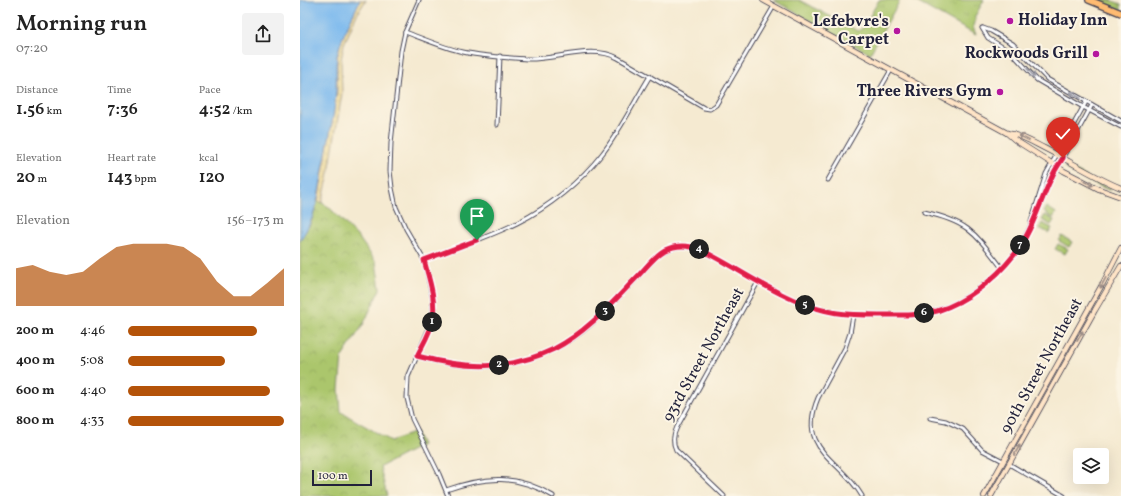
<!DOCTYPE html>
<meta charset="utf-8">
<style>
body{margin:0;font-family:Vollkorn,serif;background:#f2f2f2;color:#222;height:100vh;display:flex;flex-direction:column;font-size:15px;white-space:nowrap}
*{box-sizing:border-box;margin:0}
p{font-size:13px;color:#767676}
.icon{flex:none;width:22px;height:22px;fill:none;stroke:currentColor;stroke-width:2;stroke-linecap:round;stroke-linejoin:round}
.map{position:relative;flex:1;overflow:hidden}
.side{display:flex;flex-direction:column;background:#fff;width:300px}
.side>*{flex:none}
.tools{position:absolute;left:773px;top:448px;display:grid;gap:8px}
.tools a{display:grid;place-items:center;width:36px;height:36px;border-radius:4px;background:#fff;box-shadow:0 4px 16px #0002;font-size:20px}
.scale{position:absolute;left:12px;bottom:10px;width:60px;box-sizing:border-box;padding-left:4px;border:2px solid #22223b;border-top:0;font-size:11px;line-height:14px;white-space:nowrap;color:#22223b;-webkit-text-stroke:3px #fcf5e5;paint-order:stroke}
.pin{position:absolute;display:grid;place-items:center;width:34px;height:34px;color:#fff;margin:-41px -17px;border-radius:50% 50% 50% 0;rotate:-45deg;box-shadow:0 0 4px #0007}
.pin .icon{rotate:45deg}
.km{position:absolute;width:20px;height:20px;margin:-10px;border-radius:50%;background:#222;color:#fff;font-size:11px;line-height:20px;text-align:center}
.round{display:grid;place-items:center;flex:none;width:42px;height:42px;border-radius:4px;background:#f2f2f2}
.head{display:flex;align-items:center;justify-content:space-between;height:68px;padding:0 16px}
h1{font-size:22px;font-weight:600;line-height:30px}
.figures{display:grid;grid-template-columns:repeat(3,1fr);gap:6px;height:68px;padding:4px 16px}
.figures div{display:grid;align-content:center}
.figures b{font-size:17px;font-weight:600}
.figures small{font-size:11px;font-weight:400}
.figures p{font-size:11px}
.chart{height:112px;padding:8px 16px}
.chart p{display:flex;justify-content:space-between}
.chart svg{width:100%;height:72px;margin-top:4px;fill:#b45309;opacity:.7}
ul{padding:0 16px;list-style:none;font-size:13px}
li{display:grid;grid-template-columns:64px 48px 1fr;align-items:center;height:30px}
li i{height:10px;border-radius:5px;background:#b45309}
main{display:flex;flex:1;min-height:0}
.map>svg:first-child{display:block}
.grass{fill:url(#grass-tufts);stroke:#667454}
.sand{fill:url(#sand-dots);stroke:#887e6c}
.park{fill:url(#park-crowns);stroke:#667454}
.garden{fill:#abc66c;stroke:#667454}
.water{fill:#7bb9ee;stroke:#4e6e94}
.lines{fill:none;stroke-linecap:round;stroke-linejoin:round}
.minor-casing{stroke:#424052;stroke-width:5}
.secondary-casing{stroke:#424052;stroke-width:6}
.motorway-casing{stroke:#424052;stroke-width:8}
.minor{stroke:#fff;stroke-width:3}
.secondary{stroke:#ffe4c6;stroke-width:4.5}
.motorway{stroke:#ffbb71;stroke-width:5.5}
.oneway{stroke:#9c9ca7}
.oneway2{stroke:#9c8d87}
.route-casing{stroke:#fff;stroke-width:8}
.route{stroke:#e11d48;stroke-width:5}
.poi-dot{fill:#b5179e;stroke:#fcf5e5;stroke-width:1.5}
.labels{text-anchor:middle;dominant-baseline:central;stroke-width:4;stroke-linejoin:round;paint-order:stroke}
.poi-label{font-size:16px;font-weight:bold;fill:#22223b;stroke:#fcf5e5;text-anchor:end}
.street-label{font-size:16px;fill:#22223b;stroke:#fcf5e5}
</style>
<main>
<section class="side">
<div class="head"><div><h1>Morning run</h1><p>07:20</p></div><a class="round"><svg class="icon" aria-label="share" viewBox="0 0 24 24"><path d="M12 15V3M7 8l5-5 5 5M5 13v7h14v-7"/></svg></a></div>
<div class="figures">
<div><p>Distance</p><b>1.56<small> km</small></b></div>
<div><p>Time</p><b>7:36</b></div>
<div><p>Pace</p><b>4:52<small> /km</small></b></div>
</div>
<div class="figures">
<div><p>Elevation</p><b>20<small> m</small></b></div>
<div><p>Heart rate</p><b>143<small> bpm</small></b></div>
<div><p>kcal</p><b>120</b></div>
</div>
<div class="chart"><p><span>Elevation</span>156–173 m</p>
<svg viewBox="0 0 160 44" preserveAspectRatio="none"><path d="M0 44V21L10 19L20 23L30 25L40 23L50 15L60 8L70 6L80 6L90 6L100 8L110 15L120 29L130 38L140 38L150 30L160 21V44z"/></svg>
</div>
<ul>
<li><b>200 m</b>4:46<i style="width:83%"></i></li>
<li><b>400 m</b>5:08<i style="width:62%"></i></li>
<li><b>600 m</b>4:40<i style="width:91%"></i></li>
<li><b>800 m</b>4:33<i style="width:100%"></i></li>
</ul>
</section>
<div class="map">
<svg width="821" height="496" viewBox="0 0 821 496">
<defs>
<pattern id="grass-tufts" width="24" height="20" patternUnits="userSpaceOnUse"><rect width="24" height="20" fill="#abc66c"/><path d="M3 7l-1-3M5 7V3M7 7l1-3M15 17l-1-3M17 17v-4M19 17l1-3" fill="none" stroke="#93aa5e"/></pattern>
<pattern id="sand-dots" width="8" height="8" patternUnits="userSpaceOnUse"><rect width="8" height="8" fill="#eeda9e"/><path d="M2 2h.1M6 6h.1" fill="none" stroke="#ccbb89" stroke-width="1.8" stroke-linecap="round"/></pattern>
<pattern id="park-crowns" width="20" height="18" patternUnits="userSpaceOnUse"><rect width="20" height="18" fill="#abc66c"/><path d="M2 6a3 3 0 1 1 6 0M12 15a3 3 0 1 1 6 0" fill="none" stroke="#93aa5e"/></pattern>
</defs>
<rect width="100%" height="100%" fill="#fcf5e5"/>
<filter id="ink" filterUnits="userSpaceOnUse"><feTurbulence type="fractalNoise" baseFrequency=".025" numOctaves="2"/><feDisplacementMap in="SourceGraphic" scale="8" xChannelSelector="R" yChannelSelector="G"/><feConvolveMatrix kernelMatrix="1 2 1 2 8 2 1 2 1" color-interpolation-filters="sRGB"/></filter>
<filter id="wash" filterUnits="userSpaceOnUse"><feTurbulence type="fractalNoise" baseFrequency=".012" numOctaves="4" result="noise"/><feDisplacementMap in="SourceGraphic" scale="16" xChannelSelector="R" yChannelSelector="G"/><feGaussianBlur stdDeviation="0.9" result="paint"/><feColorMatrix in="noise" values="0 0 0 0 0 0 0 0 0 0 0 0 0 0 0 0 0 1.4 0 .05"/><feComposite in="paint" operator="in"/></filter>
<g filter="url(#wash)">
<rect width="100%" height="100%" fill="#f5ead1"/>
<!-- grass -->
<g class="grass">
<path d="M473,0H499L558,31L563,28L579,0H600L570,54Z"/>
<path d="M613,0H684L674,18L676,20L674,22L673,27L676,35Z"/>
<path d="M796,0H810L821,4V10Z"/>
<path d="M766,166L804,186L812,188L809,190L789,181L765,168Z"/>
</g>
<!-- sand -->
<path class="sand" d="M60,0H66L57,14L44,44L41,60L42,93L28,178L22,203L18,201L37,90V58L41,41Z"/>
<!-- park -->
<path class="park" d="M18,201L29,207L59,238L76,262L80,289L63,325L42,357L39,389L41,412L91,441L116,432L122,445L80,467L87,496H0V240L11,223Z"/>
<!-- garden -->
<g class="garden">
<path d="M747,207L756,213L753,218L744,212Z"/>
<path d="M745,215L754,220L751,225L742,220Z"/>
<path d="M742,223L752,228L749,233L739,228Z"/>
<path d="M762,236L772,242L769,247L759,241Z"/>
<path d="M758,244L768,249L765,254L755,249Z"/>
</g>
<!-- water -->
<path class="water" d="M0,0H60C52,18 41,37 37,56C35,67 37,79 36,90C35,114 29,136 25,159C19,188 18,216 0,240Z"/>
</g>
<g filter="url(#ink)">
<g class="lines">
<defs>
<g id="minor">
<path d="M119,0L105,32L101,51L91,143L90,171L92,188L96,207L106,229L124,260L133,300V319L108,377L107,398L112,419L139,474L148,496"/>
<path d="M682,28L688,38L712,53L737,80L783,107L821,127"/>
<path d="M683,28L691,31L713,44L747,79L821,121"/>
<path d="M105,32C124,39 144,48 163,52C181,56 209,58 227,59C256,60 292,44 318,58L404,108L410,109L416,105L474,6"/>
<path d="M197,125L200,56"/>
<path d="M528,180L591,70"/>
<path d="M624,212C669,222 675,233 702,268"/>
<path d="M731,222L746,174L786,102"/>
<path d="M124,260C155,248 187,238 217,223C249,207 280,182 302,154C320,131 334,102 350,76"/>
<path d="M553,315L550,333L545,348L518,398C496,451 541,459 562,496"/>
<path d="M117,356C138,362 159,366 180,366C216,367 255,353 283,331C310,309 334,280 358,255C372,245 385,244 401,250C437,268 470,291 508,306C531,314 552,315 576,315C596,315 617,316 636,311C665,303 699,276 716,252C731,230 740,204 751,179C755,171 760,163 764,155C774,138 783,122 792,105"/>
<path d="M630,418L646,421L663,429L682,450L703,461"/>
<path d="M709,464L764,496"/>
<path d="M146,490C186,476 216,474 253,496"/>
<path d="M424,496L376,450C372,442 373,435 377,427L458,282"/>
</g>
<g id="secondary">
<path d="M463,0L707,133L715,140L764,171L799,189L821,197"/>
<path d="M707,133C721,135 732,142 744,148C770,161 794,177 821,188"/>
<path d="M684,496L803,283L821,248"/>
<path d="M691,496L795,310L821,266"/>
</g>
<path id="motorway" d="M789,0L821,13"/>
</defs>
<!-- minor casing -->
<use href="#minor" class="minor-casing"/>
<!-- secondary casing -->
<use href="#secondary" class="secondary-casing"/>
<!-- motorway casing -->
<use href="#motorway" class="motorway-casing"/>
<!-- minor -->
<use href="#minor" class="minor"/>
<!-- secondary -->
<use href="#secondary" class="secondary"/>
<!-- motorway -->
<use href="#motorway" class="motorway"/>
</g>
<!-- one-way arrows -->
<defs><path id="oneway-shaft" d="M-6 0H5M1.5-3L5.5 0L1.5 3" fill="none" stroke-width="1.6" stroke-linecap="round" stroke-linejoin="round"/></defs>
<g class="oneway">
<use href="#oneway-shaft" transform="translate(731 73) rotate(48)"/>
<use href="#oneway-shaft" transform="translate(775 95) rotate(-150)"/>
</g>
<g class="oneway2">
<use href="#oneway-shaft" transform="translate(724 138) rotate(-154)"/>
<use href="#oneway-shaft" transform="translate(788 183) rotate(28)"/>
<use href="#oneway-shaft" transform="translate(803 283) rotate(118)"/>
<use href="#oneway-shaft" transform="translate(780 336) rotate(-61)"/>
<use href="#oneway-shaft" transform="translate(717 450) rotate(-61)"/>
</g>
</g>
<g class="lines" filter="url(#ink)">
<defs>
<path id="route" d="M177,240L124,260C129,279 136,298 133,319C131,332 123,344 117,356C165,369 208,371 254,349C287,332 311,304 337,277C346,268 354,256 365,250C377,244 389,245 401,250C432,265 461,286 494,300C526,314 545,315 579,315C598,315 618,316 637,311C667,302 695,279 714,255C732,232 739,204 751,179C754,171 759,164 763,158"/>
</defs>
<!-- route casing -->
<use href="#route" class="route-casing"/>
<!-- route -->
<use href="#route" class="route"/>
</g>
<!-- markers -->
<g class="poi-dot">
<circle cx="710" cy="21" r="4"/>
<circle cx="597" cy="31" r="4"/>
<circle cx="796" cy="54" r="4"/>
<circle cx="700" cy="92" r="4"/>
</g>
<g class="labels">
<!-- poi labels -->
<g class="poi-label">
<text x="718" y="21" text-anchor="start">Holiday Inn</text>
<text x="589" y="22">Lefebvre's<tspan x="589" dy="18">Carpet</tspan></text>
<text x="788" y="54">Rockwoods Grill</text>
<text x="692" y="92">Three Rivers Gym</text>
</g>
<!-- street labels -->
<g class="street-label">
<text transform="translate(404 355) rotate(-61)">93rd Street Northeast</text>
<text transform="translate(742 366) rotate(-61)">90th Street Northeast</text>
</g>
</g>
</svg>
<div class="tools">
<a><svg class="icon" aria-label="layers" viewBox="0 0 24 24"><path d="M12 4l9 5-9 5-9-5zM3 14l9 5 9-5"/></svg></a>
</div>
<div class="scale">100 m</div>
<div class="pin" style="left:177px;top:240px;background:#1e9e55"><svg class="icon" aria-label="arrive" viewBox="0 0 24 24"><path d="M6 21V4h12l-3 4 3 4H6"/></svg></div>
<div class="pin" style="left:763px;top:158px;background:#d93025"><svg class="icon" aria-label="check" viewBox="0 0 24 24"><path d="M5 12l5 5 9-10"/></svg></div>
<b class="km" style="left:132px;top:322px">1</b>
<b class="km" style="left:199px;top:365px">2</b>
<b class="km" style="left:305px;top:311px">3</b>
<b class="km" style="left:399px;top:249px">4</b>
<b class="km" style="left:505px;top:305px">5</b>
<b class="km" style="left:624px;top:313px">6</b>
<b class="km" style="left:720px;top:245px">7</b>
</div>
</main>
